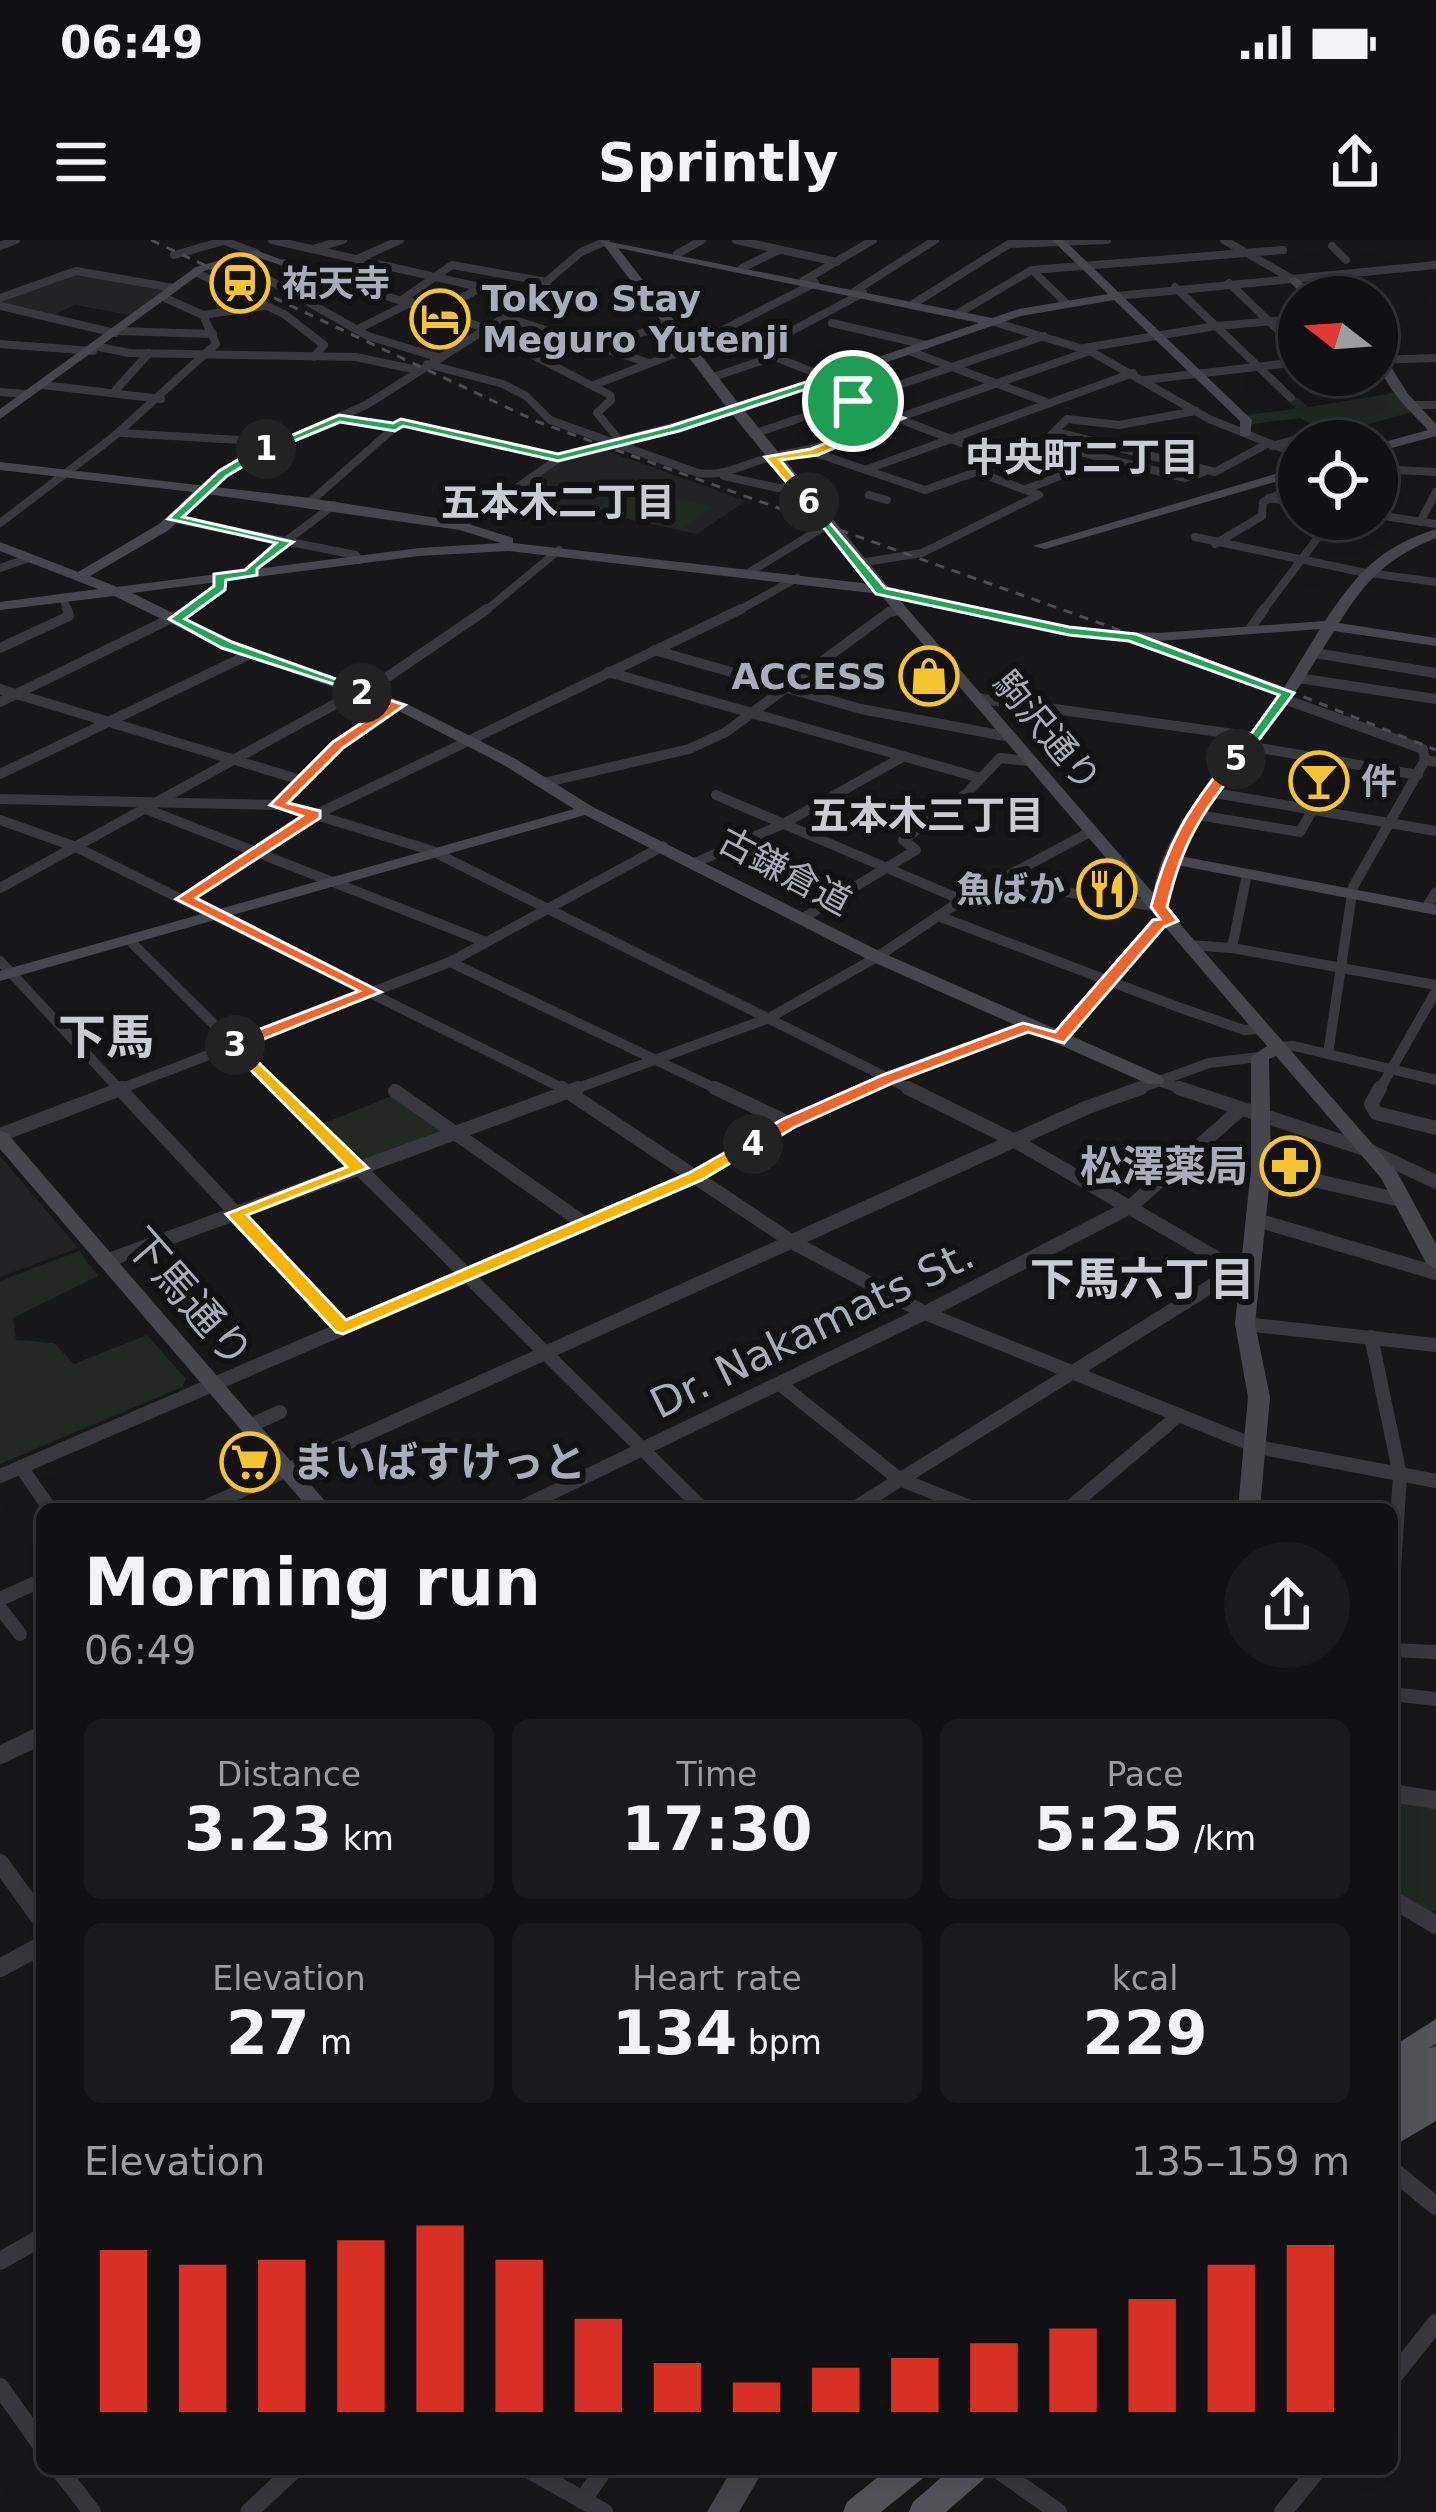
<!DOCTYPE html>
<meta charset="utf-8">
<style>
body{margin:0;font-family:"DejaVu Sans","Noto Sans JP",sans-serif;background:#1a1a1c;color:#f1f3f6;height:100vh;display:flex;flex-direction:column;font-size:45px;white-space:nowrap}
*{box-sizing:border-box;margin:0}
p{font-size:39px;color:#9c9da0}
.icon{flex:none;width:66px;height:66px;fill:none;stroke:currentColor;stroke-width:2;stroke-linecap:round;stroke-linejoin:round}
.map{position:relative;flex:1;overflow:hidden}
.details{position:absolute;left:36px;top:1263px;width:1362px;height:972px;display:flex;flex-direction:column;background:#111113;border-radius:18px;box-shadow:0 12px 48px #0002,0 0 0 3px #303133}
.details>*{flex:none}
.needle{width:78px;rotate:287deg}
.buttons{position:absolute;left:1278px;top:36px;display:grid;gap:24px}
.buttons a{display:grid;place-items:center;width:120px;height:120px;border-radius:50%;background:#111113;box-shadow:0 12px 48px #0002,0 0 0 3px #303133;font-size:60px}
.pin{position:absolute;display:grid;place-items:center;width:102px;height:102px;color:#fff;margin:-51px;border:6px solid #fff;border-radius:50%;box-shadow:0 3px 12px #0007}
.km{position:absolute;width:60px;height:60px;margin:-30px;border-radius:50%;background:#222;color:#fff;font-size:33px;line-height:60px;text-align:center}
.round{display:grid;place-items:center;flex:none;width:126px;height:126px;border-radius:63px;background:#1a1a1c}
.overview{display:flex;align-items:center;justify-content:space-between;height:204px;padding:0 48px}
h1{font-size:66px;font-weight:600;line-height:90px}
.stats{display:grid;grid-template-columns:repeat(3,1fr);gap:18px;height:204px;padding:12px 48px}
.stats div{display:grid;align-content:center;border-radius:18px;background:#1a1a1c;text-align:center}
.stats b{font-size:60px;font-weight:600}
.stats small{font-size:33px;font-weight:400}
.stats p{font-size:33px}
.chart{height:336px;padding:24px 48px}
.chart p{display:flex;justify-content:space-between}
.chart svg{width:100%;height:216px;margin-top:12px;stroke:#d93025;stroke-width:6}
.status{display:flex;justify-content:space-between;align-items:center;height:84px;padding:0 60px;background:#111113;direction:ltr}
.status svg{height:33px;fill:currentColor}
header{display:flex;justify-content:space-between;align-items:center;height:156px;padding:0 48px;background:#111113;font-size:54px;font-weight:600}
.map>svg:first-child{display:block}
.built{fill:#232326}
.green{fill:#212923}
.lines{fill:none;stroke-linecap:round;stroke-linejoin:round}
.street-far3{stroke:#38383e;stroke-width:8}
.street-far2{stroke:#38383e;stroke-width:10}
.street-far1{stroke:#38383e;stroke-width:14}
.street{stroke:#38383e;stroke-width:18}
.secondary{fill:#46474e;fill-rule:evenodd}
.primary{fill:#54555d;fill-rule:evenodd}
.rail{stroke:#4d4e55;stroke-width:3;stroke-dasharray:9 8;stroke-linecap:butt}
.split-1{fill:#22a559;stroke:#fff;stroke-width:3}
.split-2{fill:#22a559;stroke:#fff;stroke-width:3}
.split-3{fill:#f0652b;stroke:#fff;stroke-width:3}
.split-4{fill:#f5b400;stroke:#fff;stroke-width:3}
.split-5{fill:#f0652b;stroke:#fff;stroke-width:3}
.split-6{fill:#22a559;stroke:#fff;stroke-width:3}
.split-7{fill:#f5b400;stroke:#fff;stroke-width:3}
.labels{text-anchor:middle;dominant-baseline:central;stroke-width:12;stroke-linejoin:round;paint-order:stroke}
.far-poi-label{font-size:36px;font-weight:bold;fill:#a9adb9;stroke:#121214;text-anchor:start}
.far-street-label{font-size:36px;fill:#a9adb9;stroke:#121214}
.far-neighbourhood-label{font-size:39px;font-weight:bold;fill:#caccd5;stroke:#121214}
.poi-label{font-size:42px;font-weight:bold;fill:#a9adb9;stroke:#121214;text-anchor:end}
.street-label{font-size:42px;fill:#a9adb9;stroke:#121214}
.neighbourhood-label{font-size:45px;font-weight:bold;fill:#caccd5;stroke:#121214}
.quarter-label{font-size:48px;font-weight:bold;fill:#caccd5;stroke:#121214}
</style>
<div class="status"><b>06:49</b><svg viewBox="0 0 49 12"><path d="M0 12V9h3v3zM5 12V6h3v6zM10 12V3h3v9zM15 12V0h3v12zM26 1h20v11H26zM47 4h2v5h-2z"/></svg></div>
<header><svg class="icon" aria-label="menu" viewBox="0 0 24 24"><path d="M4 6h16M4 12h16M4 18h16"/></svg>Sprintly<svg class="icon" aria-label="share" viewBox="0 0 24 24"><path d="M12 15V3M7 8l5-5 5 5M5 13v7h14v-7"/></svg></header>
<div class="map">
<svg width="1436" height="2272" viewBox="0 0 1436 2272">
<rect width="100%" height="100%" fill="#171719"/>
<!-- built -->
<g class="built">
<path d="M76,32L166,49L130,75L75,65L53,75L0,64V60Z"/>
<path d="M599,208L746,261L697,294L514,255L556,223Z"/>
<path d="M0,916L78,1008L0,1037Z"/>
</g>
<!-- green -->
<g class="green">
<path d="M1394,153L1413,172L1361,186L1343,201L1300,178L1252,184L1245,175L1296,169L1287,159L1298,158L1308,167Z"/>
<path d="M629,247L714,267L681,290L593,271Z"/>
<path d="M394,855L446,889L366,920L320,885Z"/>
<path d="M79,1011L98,1036L13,1078L16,1100L54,1103L74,1124L147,1095L186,1139L182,1147L0,1224V1041Z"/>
<path d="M1392,1559L1436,1567V1669L1430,1673L1392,1652Z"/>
</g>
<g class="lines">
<!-- street-far3 -->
<g class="street-far3">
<path d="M222,0L256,13"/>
<path d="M272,0L528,58"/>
<path d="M736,0L837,22"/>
<path d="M1224,0L1294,40"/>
<path d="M0,6L16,0"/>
<path d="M1332,6L1346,20"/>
<path d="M313,9L343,0"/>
<path d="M677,14L702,0"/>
<path d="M174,15L227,0"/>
<path d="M355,20L400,0"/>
<path d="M284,23L488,89"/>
<path d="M742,28L779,10"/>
<path d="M260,29V35L368,96L437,117"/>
<path d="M1032,30L1067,64"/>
<path d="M195,32L284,74L324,105L314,117"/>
<path d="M803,41L873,0"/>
<path d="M1229,43L1299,110"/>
<path d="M1175,47L1291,158"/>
<path d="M855,51L935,0"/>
<path d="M1117,56L1436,25"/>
<path d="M0,58L76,31L174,48"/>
<path d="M403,59L452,25L547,42"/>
<path d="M913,64L1009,4L1107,0"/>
<path d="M0,66L115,93"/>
<path d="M439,71L478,49"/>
<path d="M957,74L1032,30L1283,10"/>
<path d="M203,75L264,66"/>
<path d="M505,77L649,123"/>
<path d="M994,82L1090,111L1209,179L1299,215"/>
<path d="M832,83L926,105"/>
<path d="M358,89L412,62"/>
<path d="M118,91L213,94"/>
<path d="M486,91L610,155L611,160L597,173L620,201"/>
<path d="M717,94L828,138"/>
<path d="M0,104L93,111"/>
<path d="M99,107L129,113L356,117L417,130"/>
<path d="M602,107L669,83"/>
<path d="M1084,108L1216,86L1299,79"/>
<path d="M756,110L863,53"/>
<path d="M909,111L1049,163"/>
<path d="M1377,120L1436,118"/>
<path d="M427,124L503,144L526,156L550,180L698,233C728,237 744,223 772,217C801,210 818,210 846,196L1090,111"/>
<path d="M710,138L773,117"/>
<path d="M1144,140L1299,122"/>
<path d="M809,144L1008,221"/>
<path d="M43,145L161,159"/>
<path d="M594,145L682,111L815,43"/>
<path d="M0,152L28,154"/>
<path d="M113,153L149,113"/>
<path d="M1410,165H1436"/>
<path d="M341,179L395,187L408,184L558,218"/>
<path d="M1056,192L1215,232L1267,204"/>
<path d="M121,193L272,202"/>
<path d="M753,194L1044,96"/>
<path d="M1044,203L1185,238L1204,232"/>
<path d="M1272,206L1301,198L1308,201"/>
<path d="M813,212L925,250L1034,212L1067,179L1119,185L1196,171"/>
<path d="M1377,229L1436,232"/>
<path d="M865,230L1133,133"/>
<path d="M724,236L778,248L795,246"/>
<path d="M204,249L243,220L366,165L505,77L581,12L606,1"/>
<path d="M1026,249L1105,219"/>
<path d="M869,255L887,260"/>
<path d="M1269,258L1299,263"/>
<path d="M310,262L395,187"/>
<path d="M1377,275L1436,284"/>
<path d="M174,279L356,315L359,320"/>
<path d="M1420,282L1436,252"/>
<path d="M0,283L112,198L216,104L203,75L163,57"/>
<path d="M462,286L562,216L735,170"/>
<path d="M1195,297L1361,332L1436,342"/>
<path d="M1215,304L1262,276L1263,262L1289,249L1287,237L1292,233"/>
<path d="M859,323L922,313L1039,255L980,233"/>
<path d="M0,328L29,318"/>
<path d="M750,332L827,285"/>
<path d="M253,333L250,328L334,265"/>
<path d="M63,358L68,372"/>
<path d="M186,372L220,348L219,337"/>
<path d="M484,372L559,310"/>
<path d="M736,372L797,338"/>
<path d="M890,372L899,370"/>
<path d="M1262,372L1332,279"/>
</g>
<!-- street-far2 -->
<g class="street-far2">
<path d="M1250,389L1264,369"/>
<path d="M1131,397L1287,453"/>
<path d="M0,408L69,376L67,369"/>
<path d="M654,410L861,469L1010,497"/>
<path d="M1315,413L1436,433"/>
<path d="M608,432L980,538"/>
<path d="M1298,438L1436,459"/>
<path d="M0,449L301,540"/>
<path d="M364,453L487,369"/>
<path d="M976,458L1255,497"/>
<path d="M1284,459L1423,509L1425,520L1436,522"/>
<path d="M0,462L190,369"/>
<path d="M1248,506L1418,535"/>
<path d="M0,534L250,414"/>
<path d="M543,543L689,509L726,492L889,372L899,370"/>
<path d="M1209,552L1436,591"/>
<path d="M716,555L962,660"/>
<path d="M0,559L283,565L430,610L914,851"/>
<path d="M278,565L338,505L398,465"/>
<path d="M146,569L486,702"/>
<path d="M1192,574L1300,592L1340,522"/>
<path d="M0,580L76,607L568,851"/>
<path d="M697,622L783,584L901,518"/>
<path d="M997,641L1159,667"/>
<path d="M0,648L359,451"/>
<path d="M184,659L315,575L741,369"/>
<path d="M1426,668L1436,652"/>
<path d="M938,676L1178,767L1244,790L1262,789"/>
<path d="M803,678L916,610L903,600L967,553L1000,518L1029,521"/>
<path d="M129,700L281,851"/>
<path d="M1190,705L1232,708L1436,745"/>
<path d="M1232,708L1247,634"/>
<path d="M0,721L121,851"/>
<path d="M450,722L721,851"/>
<path d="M1058,799L1158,684L1170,681"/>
<path d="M1278,807L1294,806L1436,840"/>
<path d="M1328,814L1353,647L1425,520"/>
<path d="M1155,840L1188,851"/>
<path d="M115,851L450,722L663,606"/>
<path d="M570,851L769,778L877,717L962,660L1090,592"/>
<path d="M860,851L1029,786"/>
<path d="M1132,851L1209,823L1260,817"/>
<path d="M1379,851L1436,751"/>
</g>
<!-- street-far1 -->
<g class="street-far1">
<path d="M119,848L343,1088"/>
<path d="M278,848L703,1269"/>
<path d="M562,848L794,1003L925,1073L1258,1207L1436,1241"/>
<path d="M715,848L789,883"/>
<path d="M908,848L1017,902L1237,1030L1252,1033"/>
<path d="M1179,848L1368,910L1436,942"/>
<path d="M1380,848L1371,864L1376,873L1436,888"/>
<path d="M395,851L585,984"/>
<path d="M0,895L123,848"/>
<path d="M1261,928L1405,961"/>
<path d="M1257,980L1436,1033"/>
<path d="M106,1021L578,848"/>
<path d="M1245,1084L1436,1105"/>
<path d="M1371,1097L1400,1235L1392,1361"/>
<path d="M780,1144L899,1239L975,1269"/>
<path d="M249,1186L280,1172"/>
<path d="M21,1227L50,1269"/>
<path d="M0,1236L696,937L789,883L867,848"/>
<path d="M201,1269L1088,867L1141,848"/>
<path d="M518,1269L925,1073L1130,967L1241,869"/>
<path d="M853,1269L1237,1030"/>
<path d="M1068,1269L1179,1175"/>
<path d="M0,1359L42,1340"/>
<path d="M0,1368L20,1394"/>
<path d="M1392,1410L1436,1412"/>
<path d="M1392,1454L1436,1459"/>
</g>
<!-- street -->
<g class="street">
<path d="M0,1515L42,1495"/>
<path d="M1392,1553L1436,1560"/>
<path d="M0,1623L42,1681"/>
<path d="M1392,1659L1436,1685"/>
<path d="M0,1728L42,1705"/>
<path d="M1392,1930L1436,1966"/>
<path d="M0,2021L42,1997"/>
<path d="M1392,2138L1436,2083"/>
<path d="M0,2147L42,2206"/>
<path d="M59,2229L92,2272"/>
<path d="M528,2229L604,2272"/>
<path d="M997,2229L1058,2272"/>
<path d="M583,2260L604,2229"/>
<path d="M249,2272L295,2229"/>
<path d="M1283,2272L1318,2229"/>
</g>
<!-- secondary -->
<g class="secondary">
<path d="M600,0L992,78L1019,69L1108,54L1052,0H1064L1252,180L1250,196H1240V181L1114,60L1021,76L745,171L889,348L1093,391L1158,393L1325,381C1357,333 1380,307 1436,289V298C1387,318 1367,339 1339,383L1436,398V406L1334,391L1290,461L1198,581L1180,616L1436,665V675L1177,625L1166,668L1397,932L1436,1004V1029L1426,1023L1381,938L1276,816L1269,819L1271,928L1255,1084L1270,1157L1260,1269H1238L1248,1157L1235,1084L1251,928V817L1267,806L880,354L509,311L419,316L132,353L232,402L403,462L514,518L593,567L883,713L1162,836L1164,840L1162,844H1148L871,721L585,575L0,741V731L574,569L502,524L393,468L222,408L114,356L0,370V362L98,349L0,311V302L78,332L159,284L193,252L0,230V222L310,258L462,282L513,298V303L871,344L731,173ZM618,8L979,83L739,164ZM206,254L460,290L501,303L419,308L117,347L90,336L169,290ZM898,358L1093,399L1158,401L1320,389C1302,418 1285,448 1265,475C1222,532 1166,581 1153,653Z"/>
<path d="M256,10L290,23L284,26L256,17L204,31L0,179V169L196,27Z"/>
<path d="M1290,38H1298L1316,57H1304L1290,42Z"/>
<path d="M1377,110L1381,111L1408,154L1436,184V196L1377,212V204L1428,190C1408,168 1377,142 1377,110Z"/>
<path d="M1299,227V235L1045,309L1033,306Z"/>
<path d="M0,891L7,893L332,1269H309L0,909Z"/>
<path d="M732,2229H764L739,2272H707Z"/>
</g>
<!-- primary -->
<g class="primary">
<path d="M1436,1779V1804L1429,1808L1436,1806V1881L1392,1907V1862L1395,1860L1392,1861V1835L1398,1831L1392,1833V1807Z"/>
<path d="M888,2229H926L922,2239L881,2272H843L847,2262Z"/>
<path d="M951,2229H988L984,2239L946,2272H909L913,2262Z"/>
</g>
<!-- rail -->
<path class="rail" d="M151,0L538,182L1284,449L1436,510"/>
</g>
<!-- split-1 -->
<path class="split-1" d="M809,141L859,161L849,163L809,148L679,191L558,221L403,186L395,191L340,182L270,211L260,209L339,175L393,183L401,179L558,214L671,186Z"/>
<!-- split-2 -->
<path class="split-2" d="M261,206L272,209L227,236L183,277L293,302L257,329V335L226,340L225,350L185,379L232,402L367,450V455L222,408L169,379L214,346V334L245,330L276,303L168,279L219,231Z"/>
<!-- split-3 -->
<path class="split-3" d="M358,450L405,465L343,508L288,563L320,571V578L196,658L381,752L241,808H229V801L359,751L176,659L302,576L270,565L333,502L387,466L358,455Z"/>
<!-- split-4 -->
<path class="split-4" d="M235,800L368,928L247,975L346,1080L689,933L747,900L762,904L702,940L343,1094L336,1092L226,974L347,927L229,808V801Z"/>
<!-- split-5 -->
<path class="split-5" d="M1231,516L1244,519C1202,574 1183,598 1167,667L1178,681L1164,687L1064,803L1028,792L895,842L795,887L760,908H747V900L783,879L883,835L1023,783L1055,792L1153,680L1160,679L1151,667C1167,602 1189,568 1231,516Z"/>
<!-- split-6 -->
<path class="split-6" d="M809,258L885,348L1069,387L1136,394L1294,453L1242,522H1231L1279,455L1129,401L1069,395L876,354L805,264Z"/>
<!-- split-7 -->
<path class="split-7" d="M853,157L904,178L818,215L780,220L815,262L805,264L765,217L811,209L888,179L849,163Z"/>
<!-- icons -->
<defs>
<symbol id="station-ring" viewBox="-11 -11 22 22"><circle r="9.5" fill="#121214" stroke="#f5c433" stroke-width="1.5"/><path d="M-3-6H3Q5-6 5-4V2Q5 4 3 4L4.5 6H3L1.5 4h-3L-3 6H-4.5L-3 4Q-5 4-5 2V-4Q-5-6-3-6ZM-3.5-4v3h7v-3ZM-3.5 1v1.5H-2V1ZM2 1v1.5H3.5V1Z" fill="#f5c433"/></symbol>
<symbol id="hotel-ring" viewBox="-11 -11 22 22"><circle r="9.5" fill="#121214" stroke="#f5c433" stroke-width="1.5"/><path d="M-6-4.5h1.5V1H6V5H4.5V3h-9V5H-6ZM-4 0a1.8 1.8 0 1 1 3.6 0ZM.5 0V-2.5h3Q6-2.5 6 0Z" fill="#f5c433"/></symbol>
<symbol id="shop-ring" viewBox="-11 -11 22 22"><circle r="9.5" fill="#121214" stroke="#f5c433" stroke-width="1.5"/><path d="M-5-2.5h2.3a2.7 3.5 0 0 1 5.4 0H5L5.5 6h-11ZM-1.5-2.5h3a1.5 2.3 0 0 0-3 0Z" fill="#f5c433"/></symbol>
<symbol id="bar-ring" viewBox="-11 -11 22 22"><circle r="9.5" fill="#121214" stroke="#f5c433" stroke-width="1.5"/><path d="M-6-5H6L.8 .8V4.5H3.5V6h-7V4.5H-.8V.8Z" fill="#f5c433"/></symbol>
<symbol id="restaurant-ring" viewBox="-11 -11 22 22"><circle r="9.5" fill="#121214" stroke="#f5c433" stroke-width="1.5"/><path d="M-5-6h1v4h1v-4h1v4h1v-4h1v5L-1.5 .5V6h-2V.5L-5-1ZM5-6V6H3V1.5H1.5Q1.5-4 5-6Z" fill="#f5c433"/></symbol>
<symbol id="pharmacy-ring" viewBox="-11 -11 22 22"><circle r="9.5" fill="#121214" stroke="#f5c433" stroke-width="1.5"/><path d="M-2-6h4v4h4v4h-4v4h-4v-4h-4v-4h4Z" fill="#f5c433"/></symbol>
<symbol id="supermarket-ring" viewBox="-11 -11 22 22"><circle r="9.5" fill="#121214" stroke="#f5c433" stroke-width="1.5"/><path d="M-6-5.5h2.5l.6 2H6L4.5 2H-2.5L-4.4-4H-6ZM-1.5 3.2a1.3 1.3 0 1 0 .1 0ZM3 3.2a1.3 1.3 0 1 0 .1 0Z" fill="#f5c433"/></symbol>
</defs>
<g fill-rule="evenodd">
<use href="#station-ring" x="207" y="10" width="66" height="66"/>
<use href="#hotel-ring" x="407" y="46" width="66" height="66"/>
<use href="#shop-ring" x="896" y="403" width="66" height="66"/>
<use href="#bar-ring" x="1286" y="508" width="66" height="66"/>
<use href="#restaurant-ring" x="1074" y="616" width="66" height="66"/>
<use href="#pharmacy-ring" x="1257" y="893" width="66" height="66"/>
<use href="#supermarket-ring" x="217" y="1189" width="66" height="66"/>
</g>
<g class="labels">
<!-- far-poi labels -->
<g class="far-poi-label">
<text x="282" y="43">祐天寺</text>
<text x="482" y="58">Tokyo Stay<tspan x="482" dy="41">Meguro Yutenji</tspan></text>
<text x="887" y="436" text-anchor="end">ACCESS</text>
<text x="1361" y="541">件</text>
<text x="1065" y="649" text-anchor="end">魚ばか</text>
</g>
<!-- far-street labels -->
<g class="far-street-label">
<text transform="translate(1047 491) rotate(50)">駒沢通り</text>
<text transform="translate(785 631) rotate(28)">古鎌倉道</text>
</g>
<!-- far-neighbourhood labels -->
<g class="far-neighbourhood-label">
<text x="1082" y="217">中央町二丁目</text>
<text x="558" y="262">五本木二丁目</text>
<text x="927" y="575">五本木三丁目</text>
</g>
<!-- poi labels -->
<g class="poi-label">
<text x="1248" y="926">松澤薬局</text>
<text x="292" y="1222" text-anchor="start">まいばすけっと</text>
</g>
<!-- street labels -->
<g class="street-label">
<text transform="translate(189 1058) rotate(49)">下馬通り</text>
<text transform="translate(812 1089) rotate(-26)">Dr. Nakamats St.</text>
</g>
<!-- neighbourhood labels -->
<g class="neighbourhood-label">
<text x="1142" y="1039">下馬六丁目</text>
</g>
<!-- quarter labels -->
<g class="quarter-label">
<text x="106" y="797">下馬</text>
</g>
</g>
</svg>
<div class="buttons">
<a><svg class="needle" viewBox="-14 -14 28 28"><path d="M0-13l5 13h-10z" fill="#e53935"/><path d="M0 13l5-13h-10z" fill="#9c9da0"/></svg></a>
<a><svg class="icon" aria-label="locate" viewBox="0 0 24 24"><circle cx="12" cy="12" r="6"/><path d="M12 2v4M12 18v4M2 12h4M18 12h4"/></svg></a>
</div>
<div class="pin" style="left:853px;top:161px;background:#1e9e55"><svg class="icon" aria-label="arrive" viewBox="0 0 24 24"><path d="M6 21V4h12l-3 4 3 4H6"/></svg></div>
<b class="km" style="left:266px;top:209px">1</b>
<b class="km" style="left:362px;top:453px">2</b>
<b class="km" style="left:235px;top:805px">3</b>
<b class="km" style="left:753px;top:904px">4</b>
<b class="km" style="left:1236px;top:519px">5</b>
<b class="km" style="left:809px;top:262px">6</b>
<section class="details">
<div class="overview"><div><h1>Morning run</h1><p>06:49</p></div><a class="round"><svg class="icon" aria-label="share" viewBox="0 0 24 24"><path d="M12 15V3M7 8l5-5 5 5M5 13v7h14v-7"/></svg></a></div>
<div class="stats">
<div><p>Distance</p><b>3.23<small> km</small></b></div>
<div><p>Time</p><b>17:30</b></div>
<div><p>Pace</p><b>5:25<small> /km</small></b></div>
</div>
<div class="stats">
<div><p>Elevation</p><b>27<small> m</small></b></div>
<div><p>Heart rate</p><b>134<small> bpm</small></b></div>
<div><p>kcal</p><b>229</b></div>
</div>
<div class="chart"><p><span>Elevation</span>135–159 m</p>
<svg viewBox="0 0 160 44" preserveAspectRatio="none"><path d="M5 44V11M15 44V14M25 44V13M35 44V9M45 44V6M55 44V13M65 44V25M75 44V34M85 44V38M95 44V35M105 44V33M115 44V30M125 44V27M135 44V21M145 44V14M155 44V10"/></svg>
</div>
</section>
</div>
